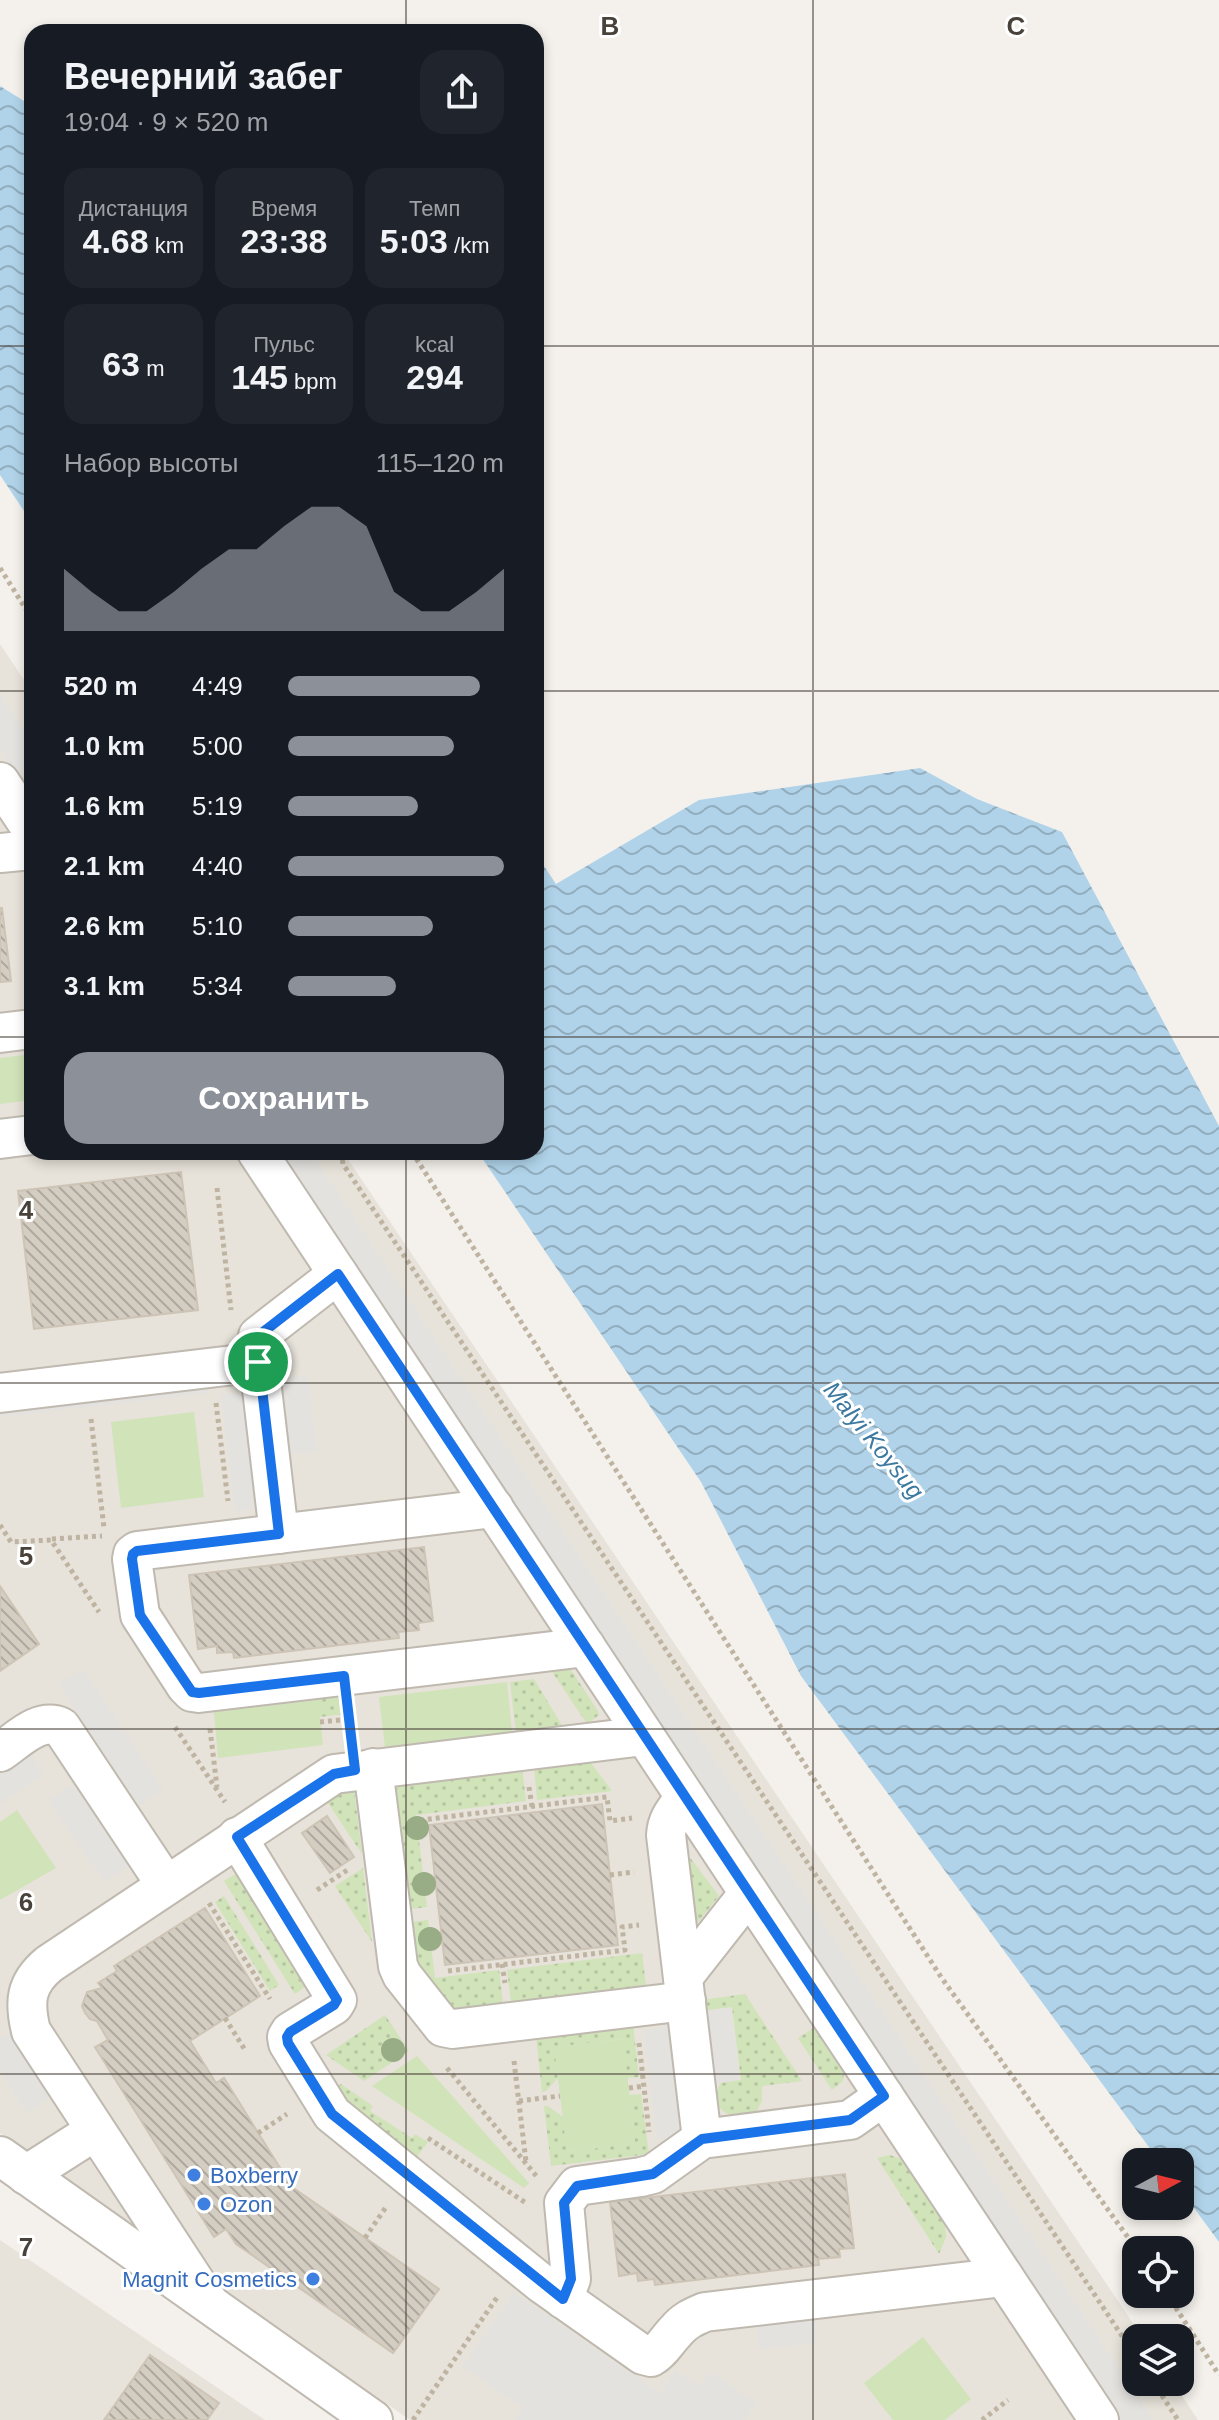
<!DOCTYPE html>
<html lang="ru">
<meta charset="utf-8">
<style>
body{margin:0;font-family:Helvetica,sans-serif;background:#20242c;color:#f1f3f6;height:100vh;display:flex;flex-direction:column;font-size:30px;white-space:nowrap}
*{box-sizing:border-box;margin:0}
p{font-size:26px;color:#9ea1a6}
.icon{flex:none;width:44px;height:44px;fill:none;stroke:currentColor;stroke-width:2;stroke-linecap:round;stroke-linejoin:round}
.map{position:relative;flex:1;overflow:hidden}
.details{position:absolute;left:24px;top:24px;width:520px;height:1136px;display:flex;flex-direction:column;background:#171b24;border-radius:24px;box-shadow:0 4px 12px #0003}
.details>*{flex:none}
.needle{width:52px;rotate:83deg}
.buttons{position:absolute;left:1122px;top:2148px;display:grid;gap:16px}
.buttons a{display:grid;place-items:center;width:72px;height:72px;border-radius:16px;background:#171b24;box-shadow:0 4px 12px #0003;font-size:40px}
.pin{position:absolute;display:grid;place-items:center;width:68px;height:68px;color:#fff;margin:-34px;border:4px solid #fff;border-radius:50%;box-shadow:0 2px 8px #0007}
.round{display:grid;place-items:center;flex:none;width:84px;height:84px;border-radius:24px;background:#20242c}
.summary{display:flex;align-items:center;justify-content:space-between;height:136px;padding:0 40px}
h1{font-size:36px;font-weight:600;line-height:60px}
.metrics{display:grid;grid-template-columns:repeat(3,1fr);gap:12px;height:136px;padding:8px 40px}
.metrics div{display:grid;align-content:center;border-radius:20px;background:#20242c;text-align:center}
.metrics b{font-size:34px;font-weight:600}
.metrics small{font-size:22px;font-weight:400}
.metrics p{font-size:22px}
.chart{height:224px;padding:16px 40px}
.chart p{display:flex;justify-content:space-between}
.chart svg{width:100%;height:144px;margin-top:8px;fill:#8c9099;opacity:.7}
.primary-button{display:flex;gap:16px;margin-top:auto;padding:16px 40px}
.primary-button a{flex:1;height:92px;border-radius:24px;background:#8c9099;color:#fff;font-size:32px;font-weight:600;line-height:92px;text-align:center}
ul{padding:0 40px;list-style:none;font-size:26px}
li{display:grid;grid-template-columns:128px 96px 1fr;align-items:center;height:60px}
li i{height:20px;border-radius:10px;background:#8c9099}
.map>svg:first-child{display:block}
.residential{fill:#e7e3da}
.grass{fill:url(#grass-dots)}
.park{fill:#d1e3b9}
.parking{fill:#e3e2df}
.water{fill:url(#water-waves)}
.building{fill:url(#building-back-hatch);stroke:#cec4b6;stroke-width:2}
.lines{fill:none;stroke-linecap:round;stroke-linejoin:round}
.minor-casing{stroke:#bfb9af;stroke-width:42}
.path{stroke:#bfb4a2;stroke-width:5;stroke-dasharray:4 4;stroke-linecap:butt}
.minor{stroke:#fff;stroke-width:38}
.tree{fill:#98ac86}
.route-casing{stroke:#fff;stroke-width:16}
.route{stroke:#1a73e8;stroke-width:10}
.grid{fill:none;stroke:#48423a;stroke-width:2;stroke-opacity:0.55}
.shop-dot{fill:#3f7fe0;stroke:#fff;stroke-width:3}
.labels{text-anchor:middle;dominant-baseline:central;stroke-width:6;stroke-linejoin:round;paint-order:stroke}
.shop-label{font-size:22px;fill:#366cbe;stroke:#fff;text-anchor:start}
.water-label{font-size:24px;font-style:italic;fill:#3c79a0;stroke:#fff}
.grid-label{font-size:26px;text-anchor:middle;font-weight:bold;fill:#48423a;stroke:#fff;stroke-width:6;stroke-linejoin:round;paint-order:stroke}
</style>
<div class="map">
<svg width="1219" height="2420" viewBox="0 0 1219 2420">
<defs>
<pattern id="grass-dots" width="8" height="8" patternUnits="userSpaceOnUse" patternTransform="scale(2)"><rect width="8" height="8" fill="#d1e3b9"/><path d="M2 2h.1M6 6h.1" fill="none" stroke="#b5c4a0" stroke-width="1.8" stroke-linecap="round"/></pattern>
<pattern id="water-waves" width="16" height="10" patternUnits="userSpaceOnUse" patternTransform="scale(2)"><rect width="16" height="10" fill="#b0d3e9"/><path d="M0 5q4-4 8 0t8 0" fill="none" stroke="#91adbe"/></pattern>
<pattern id="building-back-hatch" width="6" height="6" patternUnits="userSpaceOnUse" patternTransform="scale(2)"><rect width="6" height="6" fill="#d4cdc2"/><path d="M-1 5l2 2M0 0l6 6M5-1l2 2" fill="none" stroke="#aea89f"/></pattern>
</defs>
<rect width="100%" height="100%" fill="#f4f1ec"/>
<!-- residential -->
<g class="residential">
<path d="M0,644L32,692V1152H343L1143,2338H1136V2382H1173L1198,2420H410L0,2133Z"/>
<path d="M0,2240L265,2420H0Z"/>
</g>
<!-- grass -->
<g class="grass">
<path d="M562,1656L598,1711L599,1715L587,1724L545,1661Z"/>
<path d="M534,1679L563,1727L516,1733L510,1682Z"/>
<path d="M342,1687L345,1714L320,1717L317,1700L214,1712L212,1702Z"/>
<path d="M588,1759L612,1791L537,1800L534,1766Z"/>
<path d="M522,1767L526,1801L416,1815L427,1907L403,1910L392,1794L400,1785Z"/>
<path d="M353,1781L362,1854L328,1803L286,1830L280,1820Z"/>
<path d="M682,1847L719,1896L691,1931Z"/>
<path d="M363,1868L372,1942L335,1886Z"/>
<path d="M234,1875H240L309,1984L295,1994L224,1881Z"/>
<path d="M224,1896L279,1985L270,1991L215,1902Z"/>
<path d="M428,1920L435,1978L499,1970L503,2003L445,2009L409,1961L404,1923Z"/>
<path d="M642,1953L646,1986L511,2002L507,1970Z"/>
<path d="M745,1994L802,2081L762,2086V2101L756,2112C732,2124 705,2108 721,2083L741,2080L732,2007L702,2011L701,2000Z"/>
<path d="M385,2015L409,2051L364,2081L326,2055Z"/>
<path d="M633,2024L639,2077L627,2078L622,2039L555,2047L558,2078L546,2091L542,2092L536,2036Z"/>
<path d="M815,2027L844,2072L843,2081L832,2090L798,2038Z"/>
<path d="M341,2084L373,2106L370,2111L412,2138L415,2134L428,2142L406,2171L325,2095Z"/>
<path d="M641,2094L649,2154L551,2166L544,2106H548L563,2117L567,2152L635,2143L629,2095Z"/>
<path d="M890,2155L903,2160L945,2224L946,2237L939,2254L877,2158Z"/>
</g>
<!-- park -->
<g class="park">
<path d="M32,1054V1100L0,1104V1058Z"/>
<path d="M194,1412L204,1497L121,1508L111,1422Z"/>
<path d="M507,1682L512,1732L385,1747L379,1697Z"/>
<path d="M318,1700L323,1745L218,1758L214,1712Z"/>
<path d="M17,1810L56,1868L0,1900V1822Z"/>
<path d="M623,2039L635,2143L567,2152L554,2047Z"/>
<path d="M417,2056L529,2183L524,2188L372,2086Z"/>
<path d="M923,2337L971,2399L945,2420H893L864,2383Z"/>
</g>
<!-- parking -->
<g class="parking">
<path d="M0,695L32,743V797L0,749Z"/>
<path d="M275,1152H311L1153,2420H1118Z"/>
<path d="M206,1375L208,1393L0,1417V1400Z"/>
<path d="M308,1375L317,1451L288,1455L279,1378Z"/>
<path d="M250,1391L265,1508L235,1511L221,1395Z"/>
<path d="M83,1669L163,1790L139,1806L59,1685Z"/>
<path d="M28,1750L44,1774L0,1804V1769Z"/>
<path d="M74,1784L128,1866L104,1882L49,1800Z"/>
<path d="M731,2008L739,2080L710,2084L702,2011Z"/>
<path d="M673,2026L686,2136L657,2139L644,2030Z"/>
<path d="M10,2032L51,2097L26,2113L0,2071V2038Z"/>
<path d="M514,2292L659,2393L676,2370L700,2387L711,2372L756,2403L745,2420H515L521,2407L463,2366Z"/>
<path d="M814,2313L818,2342L759,2349L756,2320Z"/>
</g>
<!-- water -->
<g class="water">
<path d="M0,86L32,106V523L0,475Z"/>
<path d="M920,768L977,799L1062,832L1219,1126V2242L1180,2189V2162H1160L801,1676L701,1482L478,1152H536V854L556,884L699,800Z"/>
</g>
<!-- building -->
<g class="building">
<path d="M0,908H2L11,981L0,982Z"/>
<path d="M181,1172L198,1310L34,1329L18,1191Z"/>
<path d="M424,1547L433,1621L418,1623L419,1630L398,1632L399,1638L234,1658L233,1652L217,1653V1646L198,1649L189,1575Z"/>
<path d="M0,1586L39,1644L0,1671Z"/>
<path d="M602,1804L618,1945L445,1965L429,1825Z"/>
<path d="M327,1816L354,1857L330,1873L302,1833Z"/>
<path d="M205,1908L260,1996L190,2041L216,2083L224,2078L292,2187L439,2289L393,2353L236,2244L226,2229L214,2237L95,2047L108,2040L97,2021L90,2019L85,2013L82,2006L87,1992L102,1988L98,1983L117,1971L114,1966Z"/>
<path d="M845,2174L854,2248L839,2249L840,2257L818,2259L819,2265L655,2285L654,2279L638,2281L637,2273L619,2276L610,2202Z"/>
<path d="M150,2355L219,2403L207,2420H104Z"/>
</g>
<g class="lines">
<defs>
<g id="minor">
<path d="M0,782L32,830"/>
<path d="M0,853L32,850"/>
<path d="M0,1033L32,1029"/>
<path d="M0,1139L32,1135"/>
<path d="M257,1152L1099,2420"/>
<path d="M0,1393L258,1362"/>
<path d="M494,1508L137,1551L133,1554L132,1559L140,1615L186,1686L192,1692L199,1693L586,1647"/>
<path d="M279,1534L257,1346L258,1336L338,1274"/>
<path d="M0,1752C18,1740 39,1717 61,1727L166,1885"/>
<path d="M373,1768L398,1966L402,1975L443,2027L453,2029L686,2001"/>
<path d="M685,1797C676,1810 667,1818 666,1835L702,2139"/>
<path d="M237,1837L337,2000L334,2005L290,2032L287,2037L288,2043L332,2114L541,2283L643,2355L651,2357C662,2351 667,2340 676,2331C684,2321 693,2317 705,2312L1004,2277"/>
<path d="M683,1977L749,1893"/>
<path d="M0,2156L373,2420"/>
<path d="M26,2175L95,2131"/>
<path d="M563,2299L571,2279L564,2203L577,2186L641,2177L653,2174L702,2139L850,2120L884,2096"/>
<path d="M209,2303L31,2031C24,2002 25,1984 49,1964L334,1774L644,1736"/>
</g>
</defs>
<!-- minor casing -->
<use href="#minor" class="minor-casing"/>
<!-- path -->
<g class="path">
<path d="M0,568L32,619"/>
<path d="M341,1152L343,1164L1136,2357"/>
<path d="M412,1152L941,1977L1137,2250"/>
<path d="M217,1188L231,1310"/>
<path d="M216,1403L228,1501"/>
<path d="M91,1419L104,1528"/>
<path d="M0,1525L11,1542L51,1540L99,1612"/>
<path d="M52,1539L102,1536"/>
<path d="M349,1713L351,1735"/>
<path d="M320,1722L350,1719"/>
<path d="M175,1727L225,1802"/>
<path d="M210,1729L217,1787"/>
<path d="M529,1787L532,1807"/>
<path d="M424,1830L422,1820L607,1797L610,1821L632,1818"/>
<path d="M610,1875L634,1872"/>
<path d="M317,1890L349,1869"/>
<path d="M209,1903L270,1999"/>
<path d="M502,1964L505,1983"/>
<path d="M448,1971L625,1950L622,1927L639,1925"/>
<path d="M225,2018L245,2050"/>
<path d="M639,2043L649,2132"/>
<path d="M514,2061L526,2162"/>
<path d="M447,2068L538,2178"/>
<path d="M629,2088L644,2086"/>
<path d="M519,2101L560,2096"/>
<path d="M258,2133L287,2114"/>
<path d="M428,2138L526,2203"/>
<path d="M365,2238L386,2207"/>
<path d="M1167,2294L1219,2375"/>
<path d="M1153,2382L1178,2420"/>
<path d="M413,2420L498,2296"/>
<path d="M982,2420L1008,2400"/>
</g>
<!-- minor -->
<use href="#minor" class="minor"/>
</g>
<!-- trees -->
<g class="tree">
<circle cx="417" cy="1828" r="12"/>
<circle cx="424" cy="1884" r="12"/>
<circle cx="430" cy="1939" r="12"/>
<circle cx="393" cy="2050" r="12"/>
</g>
<g class="lines">
<defs>
<path id="route" d="M338,1274L884,2096L850,2120L702,2139L653,2174L577,2186L564,2203L571,2279L563,2299L332,2114L288,2043L287,2037L290,2032L334,2005L337,2000L237,1837L334,1774L355,1770L344,1676L199,1693L192,1692L140,1615L132,1559L133,1554L137,1551L279,1534L257,1346L258,1336Z"/>
</defs>
<!-- route casing -->
<use href="#route" class="route-casing"/>
<!-- route -->
<use href="#route" class="route"/>
</g>
<!-- grid -->
<path class="grid" d="M406,0V32M813,0V2420M0,346H32M536,346H1219M0,691H32M536,691H1219M0,1037H32M536,1037H1219M406,1152V2420M0,1383H1219M0,1729H1219M0,2074H1219"/>
<!-- markers -->
<g class="shop-dot">
<circle cx="194" cy="2175" r="8"/>
<circle cx="204" cy="2204" r="8"/>
<circle cx="313" cy="2279" r="8"/>
</g>
<g class="labels">
<!-- shop labels -->
<g class="shop-label">
<text x="210" y="2175">Boxberry</text>
<text x="220" y="2204">Ozon</text>
<text x="297" y="2279" text-anchor="end">Magnit Cosmetics</text>
</g>
<!-- water labels -->
<g class="water-label">
<text transform="translate(874 1440) rotate(51)">Malyi Koysug</text>
</g>
</g>
<g class="grid-label">
<text x="610" y="35">B</text>
<text x="1016" y="35">C</text>
<text x="26" y="1219">4</text>
<text x="26" y="1565">5</text>
<text x="26" y="1911">6</text>
<text x="26" y="2256">7</text>
</g>
</svg>
<div class="buttons">
<a><svg class="needle" viewBox="-14 -14 28 28"><path d="M0-13l5 13h-10z" fill="#e53935"/><path d="M0 13l5-13h-10z" fill="#9ea1a6"/></svg></a>
<a><svg class="icon" aria-label="locate" viewBox="0 0 24 24"><circle cx="12" cy="12" r="6"/><path d="M12 2v4M12 18v4M2 12h4M18 12h4"/></svg></a>
<a><svg class="icon" aria-label="layers" viewBox="0 0 24 24"><path d="M12 4l9 5-9 5-9-5zM3 14l9 5 9-5"/></svg></a>
</div>
<div class="pin" style="left:258px;top:1362px;background:#1e9e55"><svg class="icon" aria-label="arrive" viewBox="0 0 24 24"><path d="M6 21V4h12l-3 4 3 4H6"/></svg></div>
<section class="details">
<div class="summary"><div><h1>Вечерний забег</h1><p>19:04 · 9 × 520 m</p></div><a class="round"><svg class="icon" aria-label="share" viewBox="0 0 24 24"><path d="M12 15V3M7 8l5-5 5 5M5 13v7h14v-7"/></svg></a></div>
<div class="metrics">
<div><p>Дистанция</p><b>4.68<small> km</small></b></div>
<div><p>Время</p><b>23:38</b></div>
<div><p>Темп</p><b>5:03<small> /km</small></b></div>
</div>
<div class="metrics">
<div><b>63<small> m</small></b></div>
<div><p>Пульс</p><b>145<small> bpm</small></b></div>
<div><p>kcal</p><b>294</b></div>
</div>
<div class="chart"><p><span>Набор высоты</span>115–120 m</p>
<svg viewBox="0 0 160 44" preserveAspectRatio="none"><path d="M0 44V25L10 32L20 38L30 38L40 32L50 25L60 19L70 19L80 12L90 6L100 6L110 12L120 32L130 38L140 38L150 32L160 25V44z"/></svg>
</div>
<ul>
<li><b>520 m</b>4:49<i style="width:89%"></i></li>
<li><b>1.0 km</b>5:00<i style="width:77%"></i></li>
<li><b>1.6 km</b>5:19<i style="width:60%"></i></li>
<li><b>2.1 km</b>4:40<i style="width:100%"></i></li>
<li><b>2.6 km</b>5:10<i style="width:67%"></i></li>
<li><b>3.1 km</b>5:34<i style="width:50%"></i></li>
</ul>
<div class="primary-button"><a>Сохранить</a></div>
</section>
</div>
